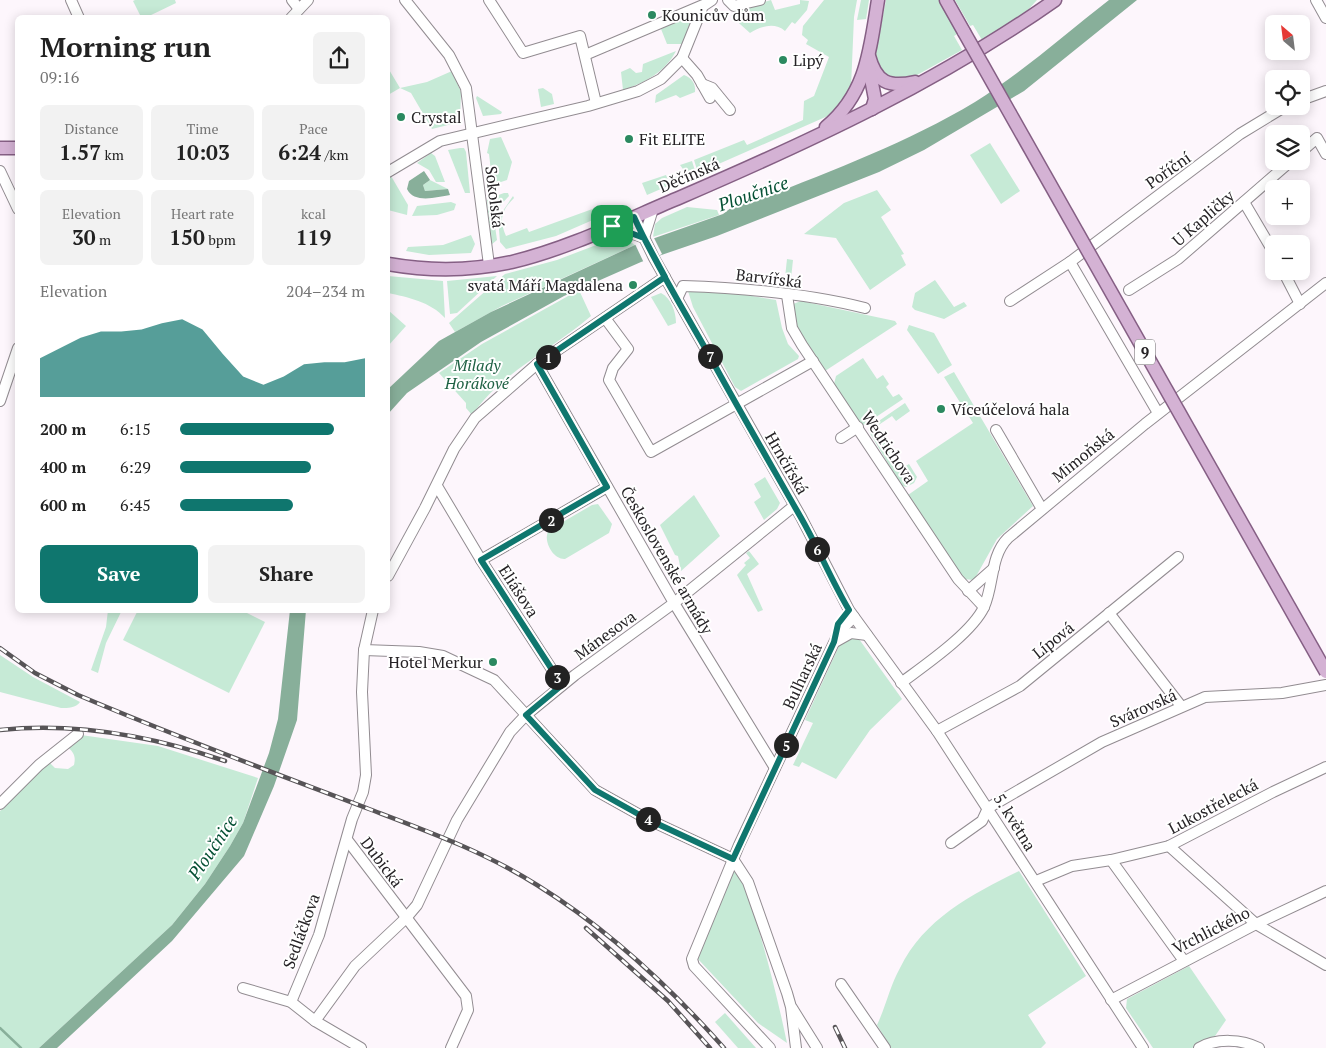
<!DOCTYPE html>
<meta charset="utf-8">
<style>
body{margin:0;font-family:"PT Serif",serif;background:#f2f2f2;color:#222;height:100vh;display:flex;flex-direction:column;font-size:19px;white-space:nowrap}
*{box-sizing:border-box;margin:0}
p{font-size:16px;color:#767676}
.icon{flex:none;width:28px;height:28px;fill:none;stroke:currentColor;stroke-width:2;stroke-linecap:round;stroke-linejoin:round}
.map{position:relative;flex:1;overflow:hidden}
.details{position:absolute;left:15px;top:15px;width:375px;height:598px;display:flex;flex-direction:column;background:#fff;border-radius:8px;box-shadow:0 2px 12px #0003}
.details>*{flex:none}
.needle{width:32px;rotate:332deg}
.buttons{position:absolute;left:1265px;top:15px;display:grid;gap:10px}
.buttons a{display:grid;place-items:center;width:45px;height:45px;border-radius:8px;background:#fff;box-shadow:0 2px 12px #0003;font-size:25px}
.pin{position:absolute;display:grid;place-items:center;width:42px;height:42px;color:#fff;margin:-21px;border-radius:10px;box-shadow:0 2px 8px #0006}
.km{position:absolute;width:25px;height:25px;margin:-12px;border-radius:50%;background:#222;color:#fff;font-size:14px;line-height:25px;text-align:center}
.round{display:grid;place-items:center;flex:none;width:52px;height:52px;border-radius:8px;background:#f2f2f2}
.headline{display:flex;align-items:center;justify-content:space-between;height:85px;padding:0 25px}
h1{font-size:28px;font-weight:800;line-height:38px}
.metrics{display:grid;grid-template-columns:repeat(3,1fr);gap:8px;height:85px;padding:5px 25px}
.metrics div{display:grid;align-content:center;border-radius:8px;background:#f2f2f2;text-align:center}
.metrics b{font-size:21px;font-weight:800}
.metrics small{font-size:14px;font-weight:400}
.metrics p{font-size:14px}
.chart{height:140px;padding:10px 25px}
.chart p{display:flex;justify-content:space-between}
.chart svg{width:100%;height:90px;margin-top:5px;fill:#0f766e;opacity:.7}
.primary-button{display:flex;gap:10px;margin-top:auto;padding:10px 25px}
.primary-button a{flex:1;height:58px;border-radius:8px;background:#0f766e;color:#fff;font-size:20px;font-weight:800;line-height:58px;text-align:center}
.primary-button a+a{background:#f2f2f2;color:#222}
ul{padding:0 25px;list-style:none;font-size:16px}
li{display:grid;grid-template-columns:80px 60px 1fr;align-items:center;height:38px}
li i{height:12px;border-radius:6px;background:#0f766e}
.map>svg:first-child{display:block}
.green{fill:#c6ead6}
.water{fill:#88af9a}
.pier{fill:#fdf6fc}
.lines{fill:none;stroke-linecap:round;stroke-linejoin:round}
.stream{stroke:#88af9a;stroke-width:2.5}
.minor-casing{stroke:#928c91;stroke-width:12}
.major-casing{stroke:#855f84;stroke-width:15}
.minor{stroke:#fff;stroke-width:10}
.major{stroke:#d4b2d4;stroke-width:12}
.rail-casing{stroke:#575457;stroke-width:4.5}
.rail{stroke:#fff;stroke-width:2.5;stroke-dasharray:8;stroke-linecap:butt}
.major-bridge-casing{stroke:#855f84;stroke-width:15;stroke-linecap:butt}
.major-bridge{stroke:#d4b2d4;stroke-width:12}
.route-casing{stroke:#fff;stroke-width:10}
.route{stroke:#0f766e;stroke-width:6}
.poi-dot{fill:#2b8960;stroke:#fff;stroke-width:2}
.labels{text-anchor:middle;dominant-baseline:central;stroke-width:4;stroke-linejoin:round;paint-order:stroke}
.shield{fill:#fff;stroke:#676567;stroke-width:1}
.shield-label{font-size:15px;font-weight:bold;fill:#262326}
.poi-label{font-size:16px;fill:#262326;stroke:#fff;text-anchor:start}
.street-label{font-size:16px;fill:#262326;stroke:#fff}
.park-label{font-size:16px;font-style:italic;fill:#206245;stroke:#fff}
.water-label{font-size:18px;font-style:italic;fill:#055034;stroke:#fff}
</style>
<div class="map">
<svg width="1326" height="1048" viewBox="0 0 1326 1048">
<rect width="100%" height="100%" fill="#fdf6fc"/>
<!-- green -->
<g class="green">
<path d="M135,0H175L176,3L147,17H141L133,1Z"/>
<path d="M771,0L775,10L800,4V0L809,1L807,10L795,24L792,22L785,31C775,22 761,26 750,33L731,16L741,6L749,7Z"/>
<path d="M824,0H857L854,17L851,87L842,102L830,115L698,173L694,160L744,140L747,145L803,120L804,101L814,96L829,57L806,44L808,40L802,35L803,26Z"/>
<path d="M861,0H869L866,19L857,20Z"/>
<path d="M886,0H939L959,33L954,36L962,50L908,80L882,76L875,57Z"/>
<path d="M955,0H1037L1027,11L982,40L973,25L970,26Z"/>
<path d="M689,16L692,18V24L684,44H667L661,29Z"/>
<path d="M676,51C665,72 646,82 623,90L621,72L630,68L636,73L642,72L643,64Z"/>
<path d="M388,68L400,88L427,82L452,71L461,92L460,122L432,129L411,93L400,88L388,95Z"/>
<path d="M684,75C692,78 696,84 695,92L680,98L676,95L655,103L656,95Z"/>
<path d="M543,88L552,94L554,104L541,107L538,89Z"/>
<path d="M477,96L502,112L501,114L483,116L476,98Z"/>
<path d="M501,137L512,162L507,180L495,184L491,183L488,172L491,171L489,154L487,153L490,139Z"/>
<path d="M990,143L1020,191L1001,204L970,155Z"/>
<path d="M460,148H464L466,152L470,193H465L448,150Z"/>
<path d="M431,153L435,156L445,182H436L429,170L417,163Z"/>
<path d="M692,161L696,174L672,184L669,178L680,177L686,173L680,165Z"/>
<path d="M666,175L670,185L647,195L642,183Z"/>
<path d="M391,176L408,205L407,215L388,210V178Z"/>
<path d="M430,180L448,189L425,191L423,185Z"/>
<path d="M877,190L891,210L881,217L904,254L901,255L906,265L870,290L836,238L804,234L844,203Z"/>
<path d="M504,193H508L509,196L496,210L493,197Z"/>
<path d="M513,196L514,198C501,211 499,220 506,236L527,228L529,232L598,207L602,216L556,236L506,249L500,242L498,218Z"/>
<path d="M491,198L497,240L491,245L487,200Z"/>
<path d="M451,202L456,204L454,210L437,215L412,216L417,206Z"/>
<path d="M687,207L717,210L719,215L653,237L655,224L662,218Z"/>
<path d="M471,235L475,244L471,253L429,255L406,251L408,247L443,245Z"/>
<path d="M625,238L635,245L502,306L455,332L449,323L505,274L557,260L612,239Z"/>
<path d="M787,259L793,260L790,288L784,287Z"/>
<path d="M388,276L443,281L445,318C431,302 407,297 388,293Z"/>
<path d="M497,276L457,313L450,314L447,281Z"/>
<path d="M935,280L954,307L964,302L967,306L944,319L915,310L912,307L915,293Z"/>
<path d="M579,290L591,316C552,350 503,371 472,415L466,408V403L439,373L482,344Z"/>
<path d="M694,290L740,294L776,300L782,328L788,344L799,356L798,359L741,391L735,387L693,307L688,291Z"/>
<path d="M661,293C671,298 676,312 676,323L668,326L651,297Z"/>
<path d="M801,301L895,321L897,324L825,371L795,324L793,304Z"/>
<path d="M388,310L406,326L388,346Z"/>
<path d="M909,325L934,333L952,365L938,374L907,330Z"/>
<path d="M863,358L877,379L883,375L889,384L886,387L893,397L899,394L903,399L864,425L861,424L834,384L836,376Z"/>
<path d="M954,372L1033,506L997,539L974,580L963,579L908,495L928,481L916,461L973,423L944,377Z"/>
<path d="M905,403L910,411L896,421L892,416L877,426L904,467L909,464L917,477L914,483L906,487L901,485L868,430L870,427Z"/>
<path d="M765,477L780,503L777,509L764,520L754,502L761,497L754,484Z"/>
<path d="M694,495L720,536L681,571L678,556L675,555L660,525Z"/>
<path d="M598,504L612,524L609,533L565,559C553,560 542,540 549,530L592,505Z"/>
<path d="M749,551L759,564L747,574L763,610L758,612L737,575L746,565L744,563L750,558L746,553Z"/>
<path d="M108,610H122L106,643L98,673L91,670L106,627Z"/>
<path d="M138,610H241L265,622L229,693L123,640Z"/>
<path d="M847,637L859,639L902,699L870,730L836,779L802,762L799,767L793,765L813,723L805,720L841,642Z"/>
<path d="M0,655L33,677L80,702C76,708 68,708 61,708L0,692Z"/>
<path d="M81,735L158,746L258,778L243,823L230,846L205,884L172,925L39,1048H0V811L7,805V800L45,762L50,763L55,768L68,769L74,765C76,756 74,752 66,746Z"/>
<path d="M734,871C749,887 753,910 759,931C770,968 779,1005 787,1043L758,1023L697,958Z"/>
<path d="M1019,871L1086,976L1028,1015L1046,1043L1041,1048H891L877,1025C886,1006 890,986 900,968C924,919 972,894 1019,871Z"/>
<path d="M1189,966L1226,1020L1215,1036L1192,1048H1153L1126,1008L1127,999Z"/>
<path d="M725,1013L756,1048H738L715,1022Z"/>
</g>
<!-- water -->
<g class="water">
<path d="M1109,0H1137L1024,91L924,150L879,172L717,236L641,262L564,296L481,342L407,393L388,414V389L439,341L491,312L635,245L723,214L736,204L753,202C828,172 905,144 975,102C1022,73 1065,34 1109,0Z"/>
<path d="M424,171L430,180L423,185L425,191L448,189L450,195C437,197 414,204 407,189L409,181Z"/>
<path d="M290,610H306L297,720L274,786L244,856L172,941L57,1048H39L172,925L205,884L230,846L243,823L269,753L278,719Z"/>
</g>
<!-- pier -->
<path class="pier" d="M653,236L662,254L644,263L635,244Z"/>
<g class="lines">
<!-- stream -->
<path class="stream" d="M0,1028L21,1048"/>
<defs>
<g id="minor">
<path d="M71,0L79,18"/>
<path d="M292,0L299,9"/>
<path d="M405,0L449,55L466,88L489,265"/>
<path d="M489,0L523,53L580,36L596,103"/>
<path d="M728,0L734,6L760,0"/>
<path d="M1316,0L1326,18"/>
<path d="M291,18L308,0"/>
<path d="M585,55L703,5"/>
<path d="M682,58L697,75L710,98"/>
<path d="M702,84L712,88L730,110"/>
<path d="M1301,100L1326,91"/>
<path d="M1301,152L1317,138L1326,154"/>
<path d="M0,171L18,209"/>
<path d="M388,172L440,141L588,106L638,91L661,79L682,58L703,6L712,0"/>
<path d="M1244,202L1274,253"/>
<path d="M634,217L654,258L801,517L849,610L937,731L1143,1048"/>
<path d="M612,226L644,238"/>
<path d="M644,238L653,209"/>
<path d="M1070,262L1158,413"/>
<path d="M1283,271L1300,304"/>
<path d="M1129,290L1178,259L1291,161"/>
<path d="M787,295L792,328L802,345L958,579L984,607"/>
<path d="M677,299L683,286C743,288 806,293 865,308"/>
<path d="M1010,301L1070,262L1240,134L1286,106"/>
<path d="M605,318L628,349L613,368L609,380L651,452L813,361"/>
<path d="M537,364L674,603L775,768"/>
<path d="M0,401L18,348"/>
<path d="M996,430L1042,509"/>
<path d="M841,438L858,427"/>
<path d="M437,486L481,560L562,685"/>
<path d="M481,560L607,487"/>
<path d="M388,576L425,508L454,449L475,418L537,364L665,277"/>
<path d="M968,591L994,568"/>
<path d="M1109,613L1181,706"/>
<path d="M835,642L851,633L867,635"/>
<path d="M364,650L419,652L443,656L494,680L595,790L647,819L733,859"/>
<path d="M901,683C925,665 972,633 984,607C994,585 990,556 1008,538L1145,424L1326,283"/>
<path d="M937,731L1020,686L1178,557"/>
<path d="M0,804L39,765L78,734"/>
<path d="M988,808L1102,742L1205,697L1282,693L1326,685"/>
<path d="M348,841L466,996L468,1010L451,1048"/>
<path d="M951,843L982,821L988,808"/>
<path d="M1169,846L1256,924L1326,965"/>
<path d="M733,859L748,882L787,993L791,1007L796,1048"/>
<path d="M1111,860L1184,961"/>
<path d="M1036,881L1072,866L1111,860L1169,846L1273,792L1326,767"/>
<path d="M841,984L885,1048"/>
<path d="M243,988L291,1002L315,1021L361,1048"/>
<path d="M1111,1000L1256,924L1326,891"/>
<path d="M291,1002L319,935L352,819L363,792L366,775L362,692L364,650L373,610"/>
<path d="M792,1008L817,1048"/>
<path d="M315,1021L355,966L406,918L417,905L457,820L510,732L526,715L575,675L674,603L794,506"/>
<path d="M770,1048L694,966L692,959L739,845L839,632L854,617"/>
<path d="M1199,1048C1216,1038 1242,1039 1259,1048"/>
</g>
<g id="major">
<path d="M946,0L964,32"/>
<path d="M869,56C876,82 888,88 915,82"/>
<path d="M869,68L875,99L872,109"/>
<path d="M826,127C867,93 870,49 878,0"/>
<path d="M0,148H18"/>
<path d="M388,264C428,271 471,271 512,262C570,248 626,220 681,197C811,141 940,81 1055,0"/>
</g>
</defs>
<!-- minor casing -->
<use href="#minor" class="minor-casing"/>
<!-- major casing -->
<use href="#major" class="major-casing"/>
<!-- minor -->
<use href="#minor" class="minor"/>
<!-- major -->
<use href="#major" class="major"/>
<defs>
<g id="rail">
<path d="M0,648L35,673L78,695C174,736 272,772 369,809C427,831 485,852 537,885C608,929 669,986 724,1048"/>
<path d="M0,730C77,722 152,736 225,761"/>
<path d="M586,928L668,1001L710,1048"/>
<path d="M835,1027L845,1048"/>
</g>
</defs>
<!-- rail casing -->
<use href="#rail" class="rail-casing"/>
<!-- rail -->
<use href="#rail" class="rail"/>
<defs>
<path id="major-bridge" d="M964,32L1326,672"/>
</defs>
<!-- major-bridge casing -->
<use href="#major-bridge" class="major-bridge-casing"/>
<!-- major-bridge -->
<use href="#major-bridge" class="major-bridge"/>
</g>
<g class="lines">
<defs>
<path id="route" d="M612,226L644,238L665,277L537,364L607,487L481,560L562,685L526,715L595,790L647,819L733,859L834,642L838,624L849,610C831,580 818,547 800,516C771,465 742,415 714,364C687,315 657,268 634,217L612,226"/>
</defs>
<!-- route casing -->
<use href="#route" class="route-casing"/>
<!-- route -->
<use href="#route" class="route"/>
</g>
<!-- markers -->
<g class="poi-dot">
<circle cx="652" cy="15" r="5"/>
<circle cx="783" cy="60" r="5"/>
<circle cx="401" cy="117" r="5"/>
<circle cx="629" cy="139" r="5"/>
<circle cx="633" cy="285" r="5"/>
<circle cx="941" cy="409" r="5"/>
<circle cx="493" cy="662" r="5"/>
</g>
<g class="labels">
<!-- shield labels -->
<rect class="shield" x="1135" y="339.5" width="20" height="25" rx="4"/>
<g class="shield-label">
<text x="1145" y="352">9</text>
</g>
<!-- poi labels -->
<g class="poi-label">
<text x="662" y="15">Kounicův dům</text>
<text x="793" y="60">Lipý</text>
<text x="411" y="117">Crystal</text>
<text x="639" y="139">Fit ELITE</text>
<text x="623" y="285" text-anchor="end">svatá Máří Magdalena</text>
<text x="951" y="409">Víceúčelová hala</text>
<text x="483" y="662" text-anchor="end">Hotel Merkur</text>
</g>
<!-- street labels -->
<g class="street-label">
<text transform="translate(1168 170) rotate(-35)">Poříční</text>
<text transform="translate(689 175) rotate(-23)">Děčínská</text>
<text transform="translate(495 197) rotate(83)">Sokolská</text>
<text transform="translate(1203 218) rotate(-41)">U Kapličky</text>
<text transform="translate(769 278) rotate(7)">Barvířská</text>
<text transform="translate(889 447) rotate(56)">Wedrichova</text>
<text transform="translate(1083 455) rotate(-39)">Mimoňská</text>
<text transform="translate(787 463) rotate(60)">Hrnčířská</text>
<text transform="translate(667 560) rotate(60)">Československé armády</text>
<text transform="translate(519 591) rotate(57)">Eliášova</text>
<text transform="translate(605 635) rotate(-36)">Mánesova</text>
<text transform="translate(1053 640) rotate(-39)">Lípová</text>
<text transform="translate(802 676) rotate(-65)">Bulharská</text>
<text transform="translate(1143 708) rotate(-24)">Svárovská</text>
<text transform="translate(1213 806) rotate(-28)">Lukostřelecká</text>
<text transform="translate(1015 822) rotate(58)">5. května</text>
<text transform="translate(382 862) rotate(53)">Dubická</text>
<text transform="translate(1211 930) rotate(-27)">Vrchlického</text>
<text transform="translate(301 931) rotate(-70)">Sedláčkova</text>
</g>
<!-- park labels -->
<g class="park-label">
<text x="477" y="365">Milady<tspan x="477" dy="18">Horákové</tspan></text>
</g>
<!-- water labels -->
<g class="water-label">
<text transform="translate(753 193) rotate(-19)">Ploučnice</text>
<text transform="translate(212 847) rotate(-56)">Ploučnice</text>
</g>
</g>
</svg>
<div class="buttons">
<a><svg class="needle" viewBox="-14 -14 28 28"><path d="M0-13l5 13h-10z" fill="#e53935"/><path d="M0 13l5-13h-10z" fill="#767676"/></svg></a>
<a><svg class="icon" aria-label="locate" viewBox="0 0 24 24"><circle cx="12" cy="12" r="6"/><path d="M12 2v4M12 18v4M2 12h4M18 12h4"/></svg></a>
<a><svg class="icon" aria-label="layers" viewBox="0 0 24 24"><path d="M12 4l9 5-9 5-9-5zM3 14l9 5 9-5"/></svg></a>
<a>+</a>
<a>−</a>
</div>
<div class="pin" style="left:612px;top:226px;background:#1e9e55"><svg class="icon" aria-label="arrive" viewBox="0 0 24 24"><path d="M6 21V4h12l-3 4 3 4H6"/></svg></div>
<b class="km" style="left:548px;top:357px">1</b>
<b class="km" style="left:551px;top:520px">2</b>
<b class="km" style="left:557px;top:677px">3</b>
<b class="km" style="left:648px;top:819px">4</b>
<b class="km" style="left:786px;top:745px">5</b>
<b class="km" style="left:817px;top:549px">6</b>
<b class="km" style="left:710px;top:356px">7</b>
<section class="details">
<div class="headline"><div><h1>Morning run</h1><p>09:16</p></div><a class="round"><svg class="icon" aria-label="share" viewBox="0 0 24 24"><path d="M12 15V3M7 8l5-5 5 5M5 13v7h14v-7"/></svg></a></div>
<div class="metrics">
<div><p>Distance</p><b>1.57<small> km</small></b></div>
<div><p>Time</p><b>10:03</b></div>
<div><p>Pace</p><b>6:24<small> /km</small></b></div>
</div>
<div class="metrics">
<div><p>Elevation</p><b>30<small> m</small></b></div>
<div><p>Heart rate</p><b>150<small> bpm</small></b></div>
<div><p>kcal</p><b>119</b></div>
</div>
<div class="chart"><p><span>Elevation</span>204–234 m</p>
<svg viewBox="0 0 160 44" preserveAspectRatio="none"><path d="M0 44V25L10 20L20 15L30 12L40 12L50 11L60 8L70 6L80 11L90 23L100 34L110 38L120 34L130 28L140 27L150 27L160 25V44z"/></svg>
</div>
<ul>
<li><b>200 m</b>6:15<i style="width:83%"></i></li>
<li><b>400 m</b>6:29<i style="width:71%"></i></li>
<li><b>600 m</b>6:45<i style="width:61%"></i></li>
</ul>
<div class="primary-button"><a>Save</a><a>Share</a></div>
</section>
</div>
